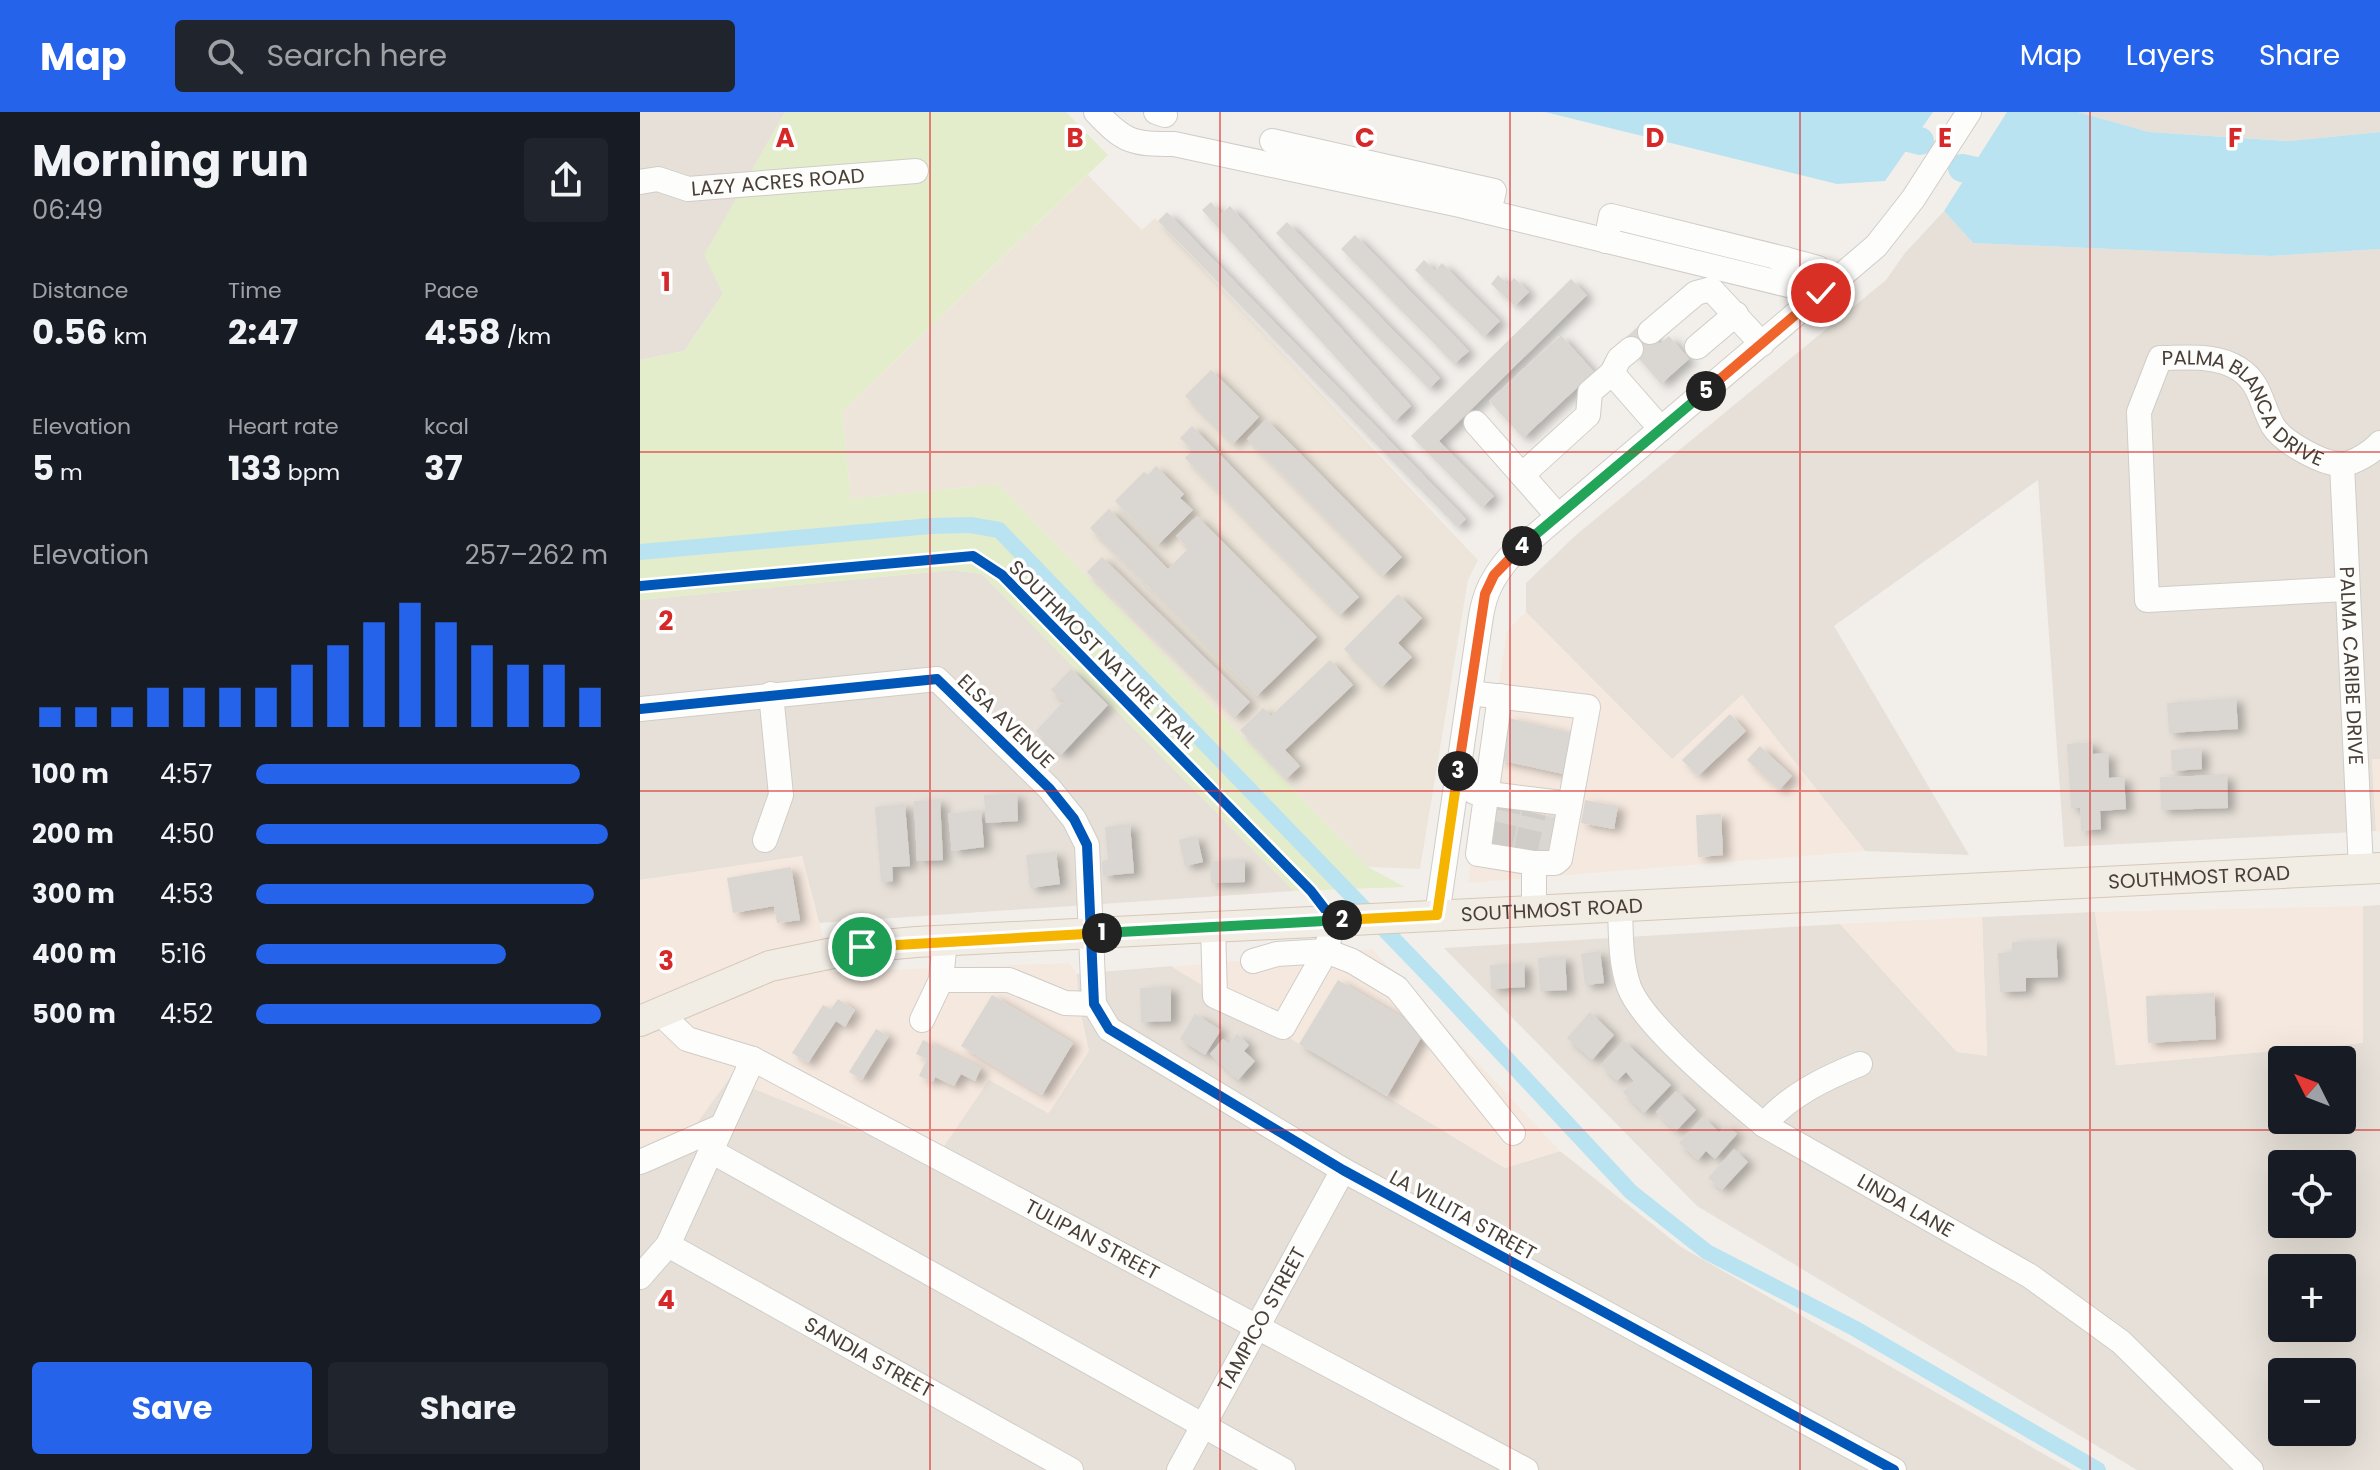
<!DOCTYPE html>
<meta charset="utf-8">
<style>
body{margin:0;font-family:Poppins,sans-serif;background:#20242c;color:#f1f3f6;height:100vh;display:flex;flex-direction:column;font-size:30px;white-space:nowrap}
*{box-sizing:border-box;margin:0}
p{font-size:26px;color:#9ea1a6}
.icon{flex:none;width:44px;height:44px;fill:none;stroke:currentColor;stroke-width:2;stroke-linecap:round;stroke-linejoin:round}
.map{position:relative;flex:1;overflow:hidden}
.details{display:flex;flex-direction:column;background:#171b24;width:640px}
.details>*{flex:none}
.needle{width:52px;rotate:312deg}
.buttons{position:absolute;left:1628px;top:934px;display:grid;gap:16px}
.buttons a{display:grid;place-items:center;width:88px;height:88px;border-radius:8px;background:#171b24;box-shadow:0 8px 32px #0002;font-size:40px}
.pin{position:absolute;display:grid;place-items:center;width:68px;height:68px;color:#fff;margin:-34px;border:4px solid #fff;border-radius:50%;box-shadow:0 2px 8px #0007}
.km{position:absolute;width:40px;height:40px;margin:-20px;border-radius:50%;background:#222;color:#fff;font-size:22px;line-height:40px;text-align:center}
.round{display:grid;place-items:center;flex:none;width:84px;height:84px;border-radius:8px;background:#20242c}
.overview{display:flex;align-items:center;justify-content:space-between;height:136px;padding:0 32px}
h1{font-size:44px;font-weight:700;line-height:60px}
.stats{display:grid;grid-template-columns:repeat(3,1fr);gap:12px;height:136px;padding:8px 32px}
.stats div{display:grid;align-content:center}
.stats b{font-size:34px;font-weight:700}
.stats small{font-size:22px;font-weight:400}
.stats p{font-size:22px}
.chart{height:224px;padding:16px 32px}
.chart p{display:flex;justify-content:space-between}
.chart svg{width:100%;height:144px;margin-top:8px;stroke:#2563eb;stroke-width:6}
.cta{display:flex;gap:16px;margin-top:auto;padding:16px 32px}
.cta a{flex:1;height:92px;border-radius:8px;background:#2563eb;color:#fff;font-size:32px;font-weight:700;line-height:92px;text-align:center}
.cta a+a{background:#20242c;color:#f1f3f6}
ul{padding:0 32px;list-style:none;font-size:26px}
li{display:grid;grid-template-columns:128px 96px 1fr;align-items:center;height:60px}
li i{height:20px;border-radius:10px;background:#2563eb}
header{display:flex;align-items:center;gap:48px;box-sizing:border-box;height:112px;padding:0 40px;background:#2563eb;color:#fff}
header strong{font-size:38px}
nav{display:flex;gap:44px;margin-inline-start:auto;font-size:28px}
.search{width:560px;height:72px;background:#20242c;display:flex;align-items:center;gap:20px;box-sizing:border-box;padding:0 28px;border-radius:8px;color:#9ea1a6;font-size:30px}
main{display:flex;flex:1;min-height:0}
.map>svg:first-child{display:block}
.residential{fill:#e6e0d8;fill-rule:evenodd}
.commercial{fill:#f5e8de}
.education{fill:#ede5da}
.green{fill:#e4edcb}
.water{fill:#bae3f1}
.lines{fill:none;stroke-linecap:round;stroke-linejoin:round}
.canal{stroke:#bae3f1;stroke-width:16}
.river{stroke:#bae3f1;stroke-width:28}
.building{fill:#dad6d2;filter:url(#shadow)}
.minor-tunnel{stroke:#d0ccc7;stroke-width:24;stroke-dasharray:24 12;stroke-linecap:butt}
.minor-casing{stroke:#d0cdc8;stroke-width:26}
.major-casing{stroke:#d5c8b8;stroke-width:32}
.minor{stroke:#fdfdfc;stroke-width:24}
.major{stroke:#f1ece4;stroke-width:30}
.cycleway-casing{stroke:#fff;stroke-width:15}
.cycleway{stroke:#0057b8;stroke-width:10}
.split-1-casing{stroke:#fff;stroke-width:16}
.split-2-casing{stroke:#fff;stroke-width:16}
.split-3-casing{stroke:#fff;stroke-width:16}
.split-4-casing{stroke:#fff;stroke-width:16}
.split-5-casing{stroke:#fff;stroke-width:16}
.split-6-casing{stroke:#fff;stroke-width:16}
.split-1{stroke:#f5b400;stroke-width:10}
.split-2{stroke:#22a559;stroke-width:10}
.split-3{stroke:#f5b400;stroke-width:10}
.split-4{stroke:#f0652b;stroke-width:10}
.split-5{stroke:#22a559;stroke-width:10}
.split-6{stroke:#f0652b;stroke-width:10}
.grid{fill:none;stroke:#d62828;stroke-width:2;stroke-opacity:0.55}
.labels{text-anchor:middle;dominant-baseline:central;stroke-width:7;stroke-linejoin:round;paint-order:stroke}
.street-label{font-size:20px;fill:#493f36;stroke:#fff}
.grid-label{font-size:26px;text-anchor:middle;font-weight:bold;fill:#d62828;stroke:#fff;stroke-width:7;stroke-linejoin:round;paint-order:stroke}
</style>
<header>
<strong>Map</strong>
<div class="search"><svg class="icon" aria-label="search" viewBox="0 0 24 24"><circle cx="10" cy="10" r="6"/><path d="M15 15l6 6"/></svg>Search here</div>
<nav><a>Map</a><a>Layers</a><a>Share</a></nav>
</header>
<main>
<section class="details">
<div class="overview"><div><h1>Morning run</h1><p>06:49</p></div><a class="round"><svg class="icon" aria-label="share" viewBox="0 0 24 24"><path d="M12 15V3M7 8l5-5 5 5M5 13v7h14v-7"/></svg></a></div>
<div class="stats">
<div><p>Distance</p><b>0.56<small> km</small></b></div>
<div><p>Time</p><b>2:47</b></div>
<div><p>Pace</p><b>4:58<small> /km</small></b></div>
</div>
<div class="stats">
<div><p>Elevation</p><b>5<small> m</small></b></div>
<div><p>Heart rate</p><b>133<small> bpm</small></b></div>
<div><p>kcal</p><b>37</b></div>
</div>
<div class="chart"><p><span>Elevation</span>257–262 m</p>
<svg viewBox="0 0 160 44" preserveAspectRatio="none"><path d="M5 44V38M15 44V38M25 44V38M35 44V32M45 44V32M55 44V32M65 44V32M75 44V25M85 44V19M95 44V12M105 44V6M115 44V12M125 44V19M135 44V25M145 44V25M155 44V32"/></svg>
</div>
<ul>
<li><b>100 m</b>4:57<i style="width:92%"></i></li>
<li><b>200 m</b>4:50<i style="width:100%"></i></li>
<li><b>300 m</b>4:53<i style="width:96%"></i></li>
<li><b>400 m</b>5:16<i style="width:71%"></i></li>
<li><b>500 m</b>4:52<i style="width:98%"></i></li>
</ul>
<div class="cta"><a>Save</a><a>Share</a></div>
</section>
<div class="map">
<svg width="1740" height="1358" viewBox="0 0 1740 1358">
<defs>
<filter id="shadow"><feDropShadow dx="7" dy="4" stdDeviation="4" flood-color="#0004"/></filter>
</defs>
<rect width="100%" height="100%" fill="#f2efeb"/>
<!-- residential -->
<g class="residential">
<path d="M0,0H145L101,78L83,182L44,239L0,248Z"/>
<path d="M1438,0H1740V20L1650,29L1509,20Z"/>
<path d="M1304,99L1333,131L1631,144L1740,137V647H1732L1736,719L1424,735L1398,368L1194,514L1329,743L1225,739L1102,583L1032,648L886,500V471L936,423L1246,168L1265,141Z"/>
<path d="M313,458L342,462L654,779L179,811L162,744L0,768V488Z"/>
<path d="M1740,793V1358H1497L1057,1094L804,836L1200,812L1317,940L1347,943L1342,805L1455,800L1477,953L1722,931L1723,794ZM1642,948H1702V1008H1642ZM1642,1052H1702V1112H1642ZM1642,1156H1702V1216H1642ZM1642,1260H1702V1320H1642Z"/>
<path d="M532,854L865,1056L920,1039L1041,1135L1432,1358H0V1055L36,1040L89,966L177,1001L350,968L408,1001L438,887L437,862Z"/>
</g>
<!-- commercial -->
<g class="commercial">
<path d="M886,500L1032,647L1102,583L1225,739L828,771L867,519Z"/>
<path d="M1732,647H1740V720L1736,719Z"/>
<path d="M162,744L192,860L429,851L437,862L438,887L449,939L409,1001L349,968L294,1049L89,967L36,1040L0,1055V768Z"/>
<path d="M1723,794V931L1476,953L1455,800Z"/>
<path d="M1342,805L1347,944L1317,940L1200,812Z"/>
<path d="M732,837L920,1039L865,1056L532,855Z"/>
</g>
<!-- education -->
<path class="education" d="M448,63L502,118L515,106L838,448L828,468L780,757L728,755L358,372L211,387L202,300Z"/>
<!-- green -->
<path class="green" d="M145,0H426L468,43L202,300L211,387L358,372L728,755L765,775L654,779L342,462L313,458L0,488V248L44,239L83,182L64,143Z"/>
<!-- water -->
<g class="water">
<path d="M905,0H1293L1245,69L1197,72Z"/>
<path d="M1367,0H1438L1509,20L1649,29L1740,20V137L1631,144L1333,131L1304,99Z"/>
</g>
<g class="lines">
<!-- canal -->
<path class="canal" d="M0,440L291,414L331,413L359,418L796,871L991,1080L1067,1140L1214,1216L1458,1358"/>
<!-- river -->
<g class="river">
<path d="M1166,0L1280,29"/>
<path d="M1322,56L1368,66"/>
</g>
</g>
<!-- building -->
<g class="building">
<path d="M571,90L581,102L590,94L771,294L754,310L562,98Z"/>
<path d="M527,100L826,407L817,415L518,109Z"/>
<path d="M647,110L800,266L789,277L636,121Z"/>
<path d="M715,123L829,239L814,252L701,137Z"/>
<path d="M784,148L795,159L802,151L860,209L844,225L775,158Z"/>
<path d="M858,163L868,173L874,166L889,180L875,194L851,172Z"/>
<path d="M931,167L947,183L799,329L854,384L842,396L771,324Z"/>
<path d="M1002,211L1020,232L1029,224L1049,247L1021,272L983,228Z"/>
<path d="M921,223L954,260L883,326L849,289Z"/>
<path d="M571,258L619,305L593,332L545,284Z"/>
<path d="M626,307L762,445L743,464L607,327Z"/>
<path d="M552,314L719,485L700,503L545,346L553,338L540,326Z"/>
<path d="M516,354L544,382L540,386L553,398L518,433L475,389L504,360L508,363Z"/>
<path d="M469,397L528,457L549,436L536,424L557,404L677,525L617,584L450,416Z"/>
<path d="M462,445L610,590L595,605L447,460Z"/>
<path d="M758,482L782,506L758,531L772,545L742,575L704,537Z"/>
<path d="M690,548L713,573L645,638L660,654L646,667L600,618L623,596L631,604Z"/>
<path d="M431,557L468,593L421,643L396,619L424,589L411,578Z"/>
<path d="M1596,586L1598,617L1529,621L1527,591Z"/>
<path d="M1090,602L1106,619L1058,664L1042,648Z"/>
<path d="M869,606L937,622L928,663L859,648Z"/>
<path d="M1452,630L1453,642L1468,641L1469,666L1484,665L1486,697L1460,699L1461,717L1441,719L1440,696H1431L1427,632Z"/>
<path d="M1120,634L1152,664L1139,678L1107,648Z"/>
<path d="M1561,636L1562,657L1532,659L1531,638Z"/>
<path d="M1587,663L1588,696L1521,698L1520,665Z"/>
<path d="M377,682L378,709L346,711L344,683Z"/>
<path d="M300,688L303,748L277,749L274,689Z"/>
<path d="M945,688L978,694L974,717L941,711Z"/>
<path d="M265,692L270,754L252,755L253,769L241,770L235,695Z"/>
<path d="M854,692L917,706L908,746L845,732Z"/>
<path d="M341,698L344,735L312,739L308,702Z"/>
<path d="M1081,702L1083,743L1058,745L1056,703Z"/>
<path d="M490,712L494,761L463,764L462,749L468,748L465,715Z"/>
<path d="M557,724L563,750L545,754L539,728Z"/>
<path d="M416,740L420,772L390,776L386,743Z"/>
<path d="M605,748V770L571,771V749Z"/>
<path d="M151,755L160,808L137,811L134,794L93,801L87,766Z"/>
<path d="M1416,828L1418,865L1386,866V879L1360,880L1358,841L1372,840V830Z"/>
<path d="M960,839L964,871L945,873L941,842Z"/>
<path d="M925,845L927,878L900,879L898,846Z"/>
<path d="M884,851L885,875L851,877L850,853Z"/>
<path d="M698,868L785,919L747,984L659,932Z"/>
<path d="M531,875V909L501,910L500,876Z"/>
<path d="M1574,881L1576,927L1508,931L1506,884Z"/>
<path d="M352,883L433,931L402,983L321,934Z"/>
<path d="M198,887L215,898L205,915L196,909L168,951L152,941L183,893L191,897Z"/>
<path d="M950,900L974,923L952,948L927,926Z"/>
<path d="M555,902L581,918L565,943L540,927Z"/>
<path d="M236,917L249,924L222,968L209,960Z"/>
<path d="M597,922L609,933L604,939L615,949L598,968L570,942L583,927L589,932Z"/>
<path d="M283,928L341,956L335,969L321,962L314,974L295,965L293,970L279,964L287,947L276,942Z"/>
<path d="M984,929L1031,973L1004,1001L983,980L994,969L986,960L977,969L961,953Z"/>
<path d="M1036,979L1056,998L1036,1019L1016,1000Z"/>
<path d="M1063,1005L1079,1020L1086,1013L1097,1022L1075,1047L1066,1039L1058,1048L1039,1031Z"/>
<path d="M1094,1037L1108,1050L1082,1078L1068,1066Z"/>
</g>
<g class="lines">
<!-- minor-tunnel -->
<g class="minor-tunnel">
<path d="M860,735L869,695"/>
<path d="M885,741L894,701"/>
</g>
<defs>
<g id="minor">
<path d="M456,0C485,31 493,32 534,32L820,93L1181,181"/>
<path d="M516,0L525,3"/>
<path d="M632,29L854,79L849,100"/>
<path id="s1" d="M0,70L18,67L48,77L276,59"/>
<path d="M966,129L971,104L1145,147L1141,171"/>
<path d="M1145,147L1178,156"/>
<path d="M1010,220L1056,181L1071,177L1122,232"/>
<path d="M1057,235L1096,202"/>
<path d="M972,261L979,247L991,237"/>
<path d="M836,311L918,404"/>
<path id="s2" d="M1702,352L1721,757"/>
<path d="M882,363L948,303L950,280L972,261L1021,317"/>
<path id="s3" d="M1705,477L1507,488L1499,300L1520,246C1546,246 1576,242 1599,257C1621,271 1621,293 1633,314C1643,330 1683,353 1703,352C1715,351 1732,340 1740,331"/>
<path d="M830,581L948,595L920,747L915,751H894V798"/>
<path d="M860,584L838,742L894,751"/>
<path d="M0,597L297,567L409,676L434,707L447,733L454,892L469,917L703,1058L1254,1358"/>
<path d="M834,680L930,692"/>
<path d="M125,728L141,683L131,582"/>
<path id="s4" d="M980,795C981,822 980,849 989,875C1004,914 1090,985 1124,1013L1390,1164L1481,1230L1611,1358"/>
<path d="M797,803L841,504C845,480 853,465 869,446L1236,134L1273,87L1329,0"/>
<path d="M573,815L575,884L643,915L686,839L689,827"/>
<path d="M613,849L637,842L686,839L712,849L757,876L873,1021"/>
<path d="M301,868H369L425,891L454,892"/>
<path id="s5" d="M19,900L47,927L113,947L886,1358"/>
<path d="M282,908L301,868L305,829"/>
<path d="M1124,1013C1148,984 1185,966 1220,952"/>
<path d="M71,1039L643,1358"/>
<path d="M0,1050L82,1014"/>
<path id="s6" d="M28,1133L431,1358"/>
<path d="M0,1165L28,1133L113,947"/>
<path id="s7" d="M539,1358L703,1058"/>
</g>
<g id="major">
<path id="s8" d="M0,909L130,854L222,835L276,830L1740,756"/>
</g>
</defs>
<!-- minor casing -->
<use href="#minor" class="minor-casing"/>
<!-- major casing -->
<use href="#major" class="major-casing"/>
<!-- minor -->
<use href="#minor" class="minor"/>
<!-- major -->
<use href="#major" class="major"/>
<defs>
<g id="cycleway">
<path d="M0,474L333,444L362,463L671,779L694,809"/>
<path d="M0,597L297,567L409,676L434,707L447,733L454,892L469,917L703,1058L1254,1358"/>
</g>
</defs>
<!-- cycleway casing -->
<use href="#cycleway" class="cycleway-casing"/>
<!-- cycleway -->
<use href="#cycleway" class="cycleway"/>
</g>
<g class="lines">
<defs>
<path id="split-1" d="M222,835L462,821"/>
<path id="split-2" d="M462,821L702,808"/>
<path id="split-3" d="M702,808L797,803L818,659"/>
<path id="split-4" d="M818,659L845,482L854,463L882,434"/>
<path id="split-5" d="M882,434L1066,279"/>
<path id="split-6" d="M1066,279L1181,181"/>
</defs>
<!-- split-1 casing -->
<use href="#split-1" class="split-1-casing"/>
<!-- split-2 casing -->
<use href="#split-2" class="split-2-casing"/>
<!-- split-3 casing -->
<use href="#split-3" class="split-3-casing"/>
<!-- split-4 casing -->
<use href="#split-4" class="split-4-casing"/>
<!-- split-5 casing -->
<use href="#split-5" class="split-5-casing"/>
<!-- split-6 casing -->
<use href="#split-6" class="split-6-casing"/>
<!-- split-1 -->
<use href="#split-1" class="split-1"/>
<!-- split-2 -->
<use href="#split-2" class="split-2"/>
<!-- split-3 -->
<use href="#split-3" class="split-3"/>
<!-- split-4 -->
<use href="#split-4" class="split-4"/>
<!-- split-5 -->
<use href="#split-5" class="split-5"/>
<!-- split-6 -->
<use href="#split-6" class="split-6"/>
</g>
<!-- grid -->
<path class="grid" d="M290,0V1358M580,0V1358M870,0V1358M1160,0V1358M1450,0V1358M0,340H1740M0,679H1740M0,1018H1740"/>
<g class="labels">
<!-- street labels -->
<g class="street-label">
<text stroke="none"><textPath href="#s1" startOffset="140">LAZY ACRES ROAD</textPath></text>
<text stroke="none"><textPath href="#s3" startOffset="550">PALMA BLANCA DRIVE</textPath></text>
<text transform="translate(463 542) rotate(45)">SOUTHMOST NATURE TRAIL</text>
<text stroke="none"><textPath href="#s2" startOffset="202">PALMA CARIBE DRIVE</textPath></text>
<text transform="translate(366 609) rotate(44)">ELSA AVENUE</text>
<text stroke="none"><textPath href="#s8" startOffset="1574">SOUTHMOST ROAD</textPath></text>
<text stroke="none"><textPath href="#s8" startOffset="926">SOUTHMOST ROAD</textPath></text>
<text stroke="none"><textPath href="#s4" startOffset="438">LINDA LANE</textPath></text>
<text transform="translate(823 1103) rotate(29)">LA VILLITA STREET</text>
<text stroke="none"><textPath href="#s5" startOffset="492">TULIPAN STREET</textPath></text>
<text stroke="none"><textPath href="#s7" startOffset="172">TAMPICO STREET</textPath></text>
<text stroke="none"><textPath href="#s6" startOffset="230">SANDIA STREET</textPath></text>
</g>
</g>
<g class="grid-label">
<text x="145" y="35">A</text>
<text x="435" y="35">B</text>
<text x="725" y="35">C</text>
<text x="1015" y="35">D</text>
<text x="1305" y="35">E</text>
<text x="1595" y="35">F</text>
<text x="26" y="179">1</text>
<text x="26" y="518">2</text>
<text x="26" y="858">3</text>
<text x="26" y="1197">4</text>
</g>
</svg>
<div class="buttons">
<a><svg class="needle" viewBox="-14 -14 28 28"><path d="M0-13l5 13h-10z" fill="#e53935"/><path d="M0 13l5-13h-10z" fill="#9ea1a6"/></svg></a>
<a><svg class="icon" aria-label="locate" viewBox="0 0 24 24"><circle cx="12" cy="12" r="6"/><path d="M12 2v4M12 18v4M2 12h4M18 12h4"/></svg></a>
<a>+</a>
<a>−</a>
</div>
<div class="pin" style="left:222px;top:835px;background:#1e9e55"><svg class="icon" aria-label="arrive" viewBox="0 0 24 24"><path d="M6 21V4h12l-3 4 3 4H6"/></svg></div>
<div class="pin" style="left:1181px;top:181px;background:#d93025"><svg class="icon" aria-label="check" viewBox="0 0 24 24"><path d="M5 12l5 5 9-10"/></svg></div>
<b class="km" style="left:462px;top:821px">1</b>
<b class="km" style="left:702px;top:808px">2</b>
<b class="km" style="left:818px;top:659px">3</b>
<b class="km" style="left:882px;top:434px">4</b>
<b class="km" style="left:1066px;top:279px">5</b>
</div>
</main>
